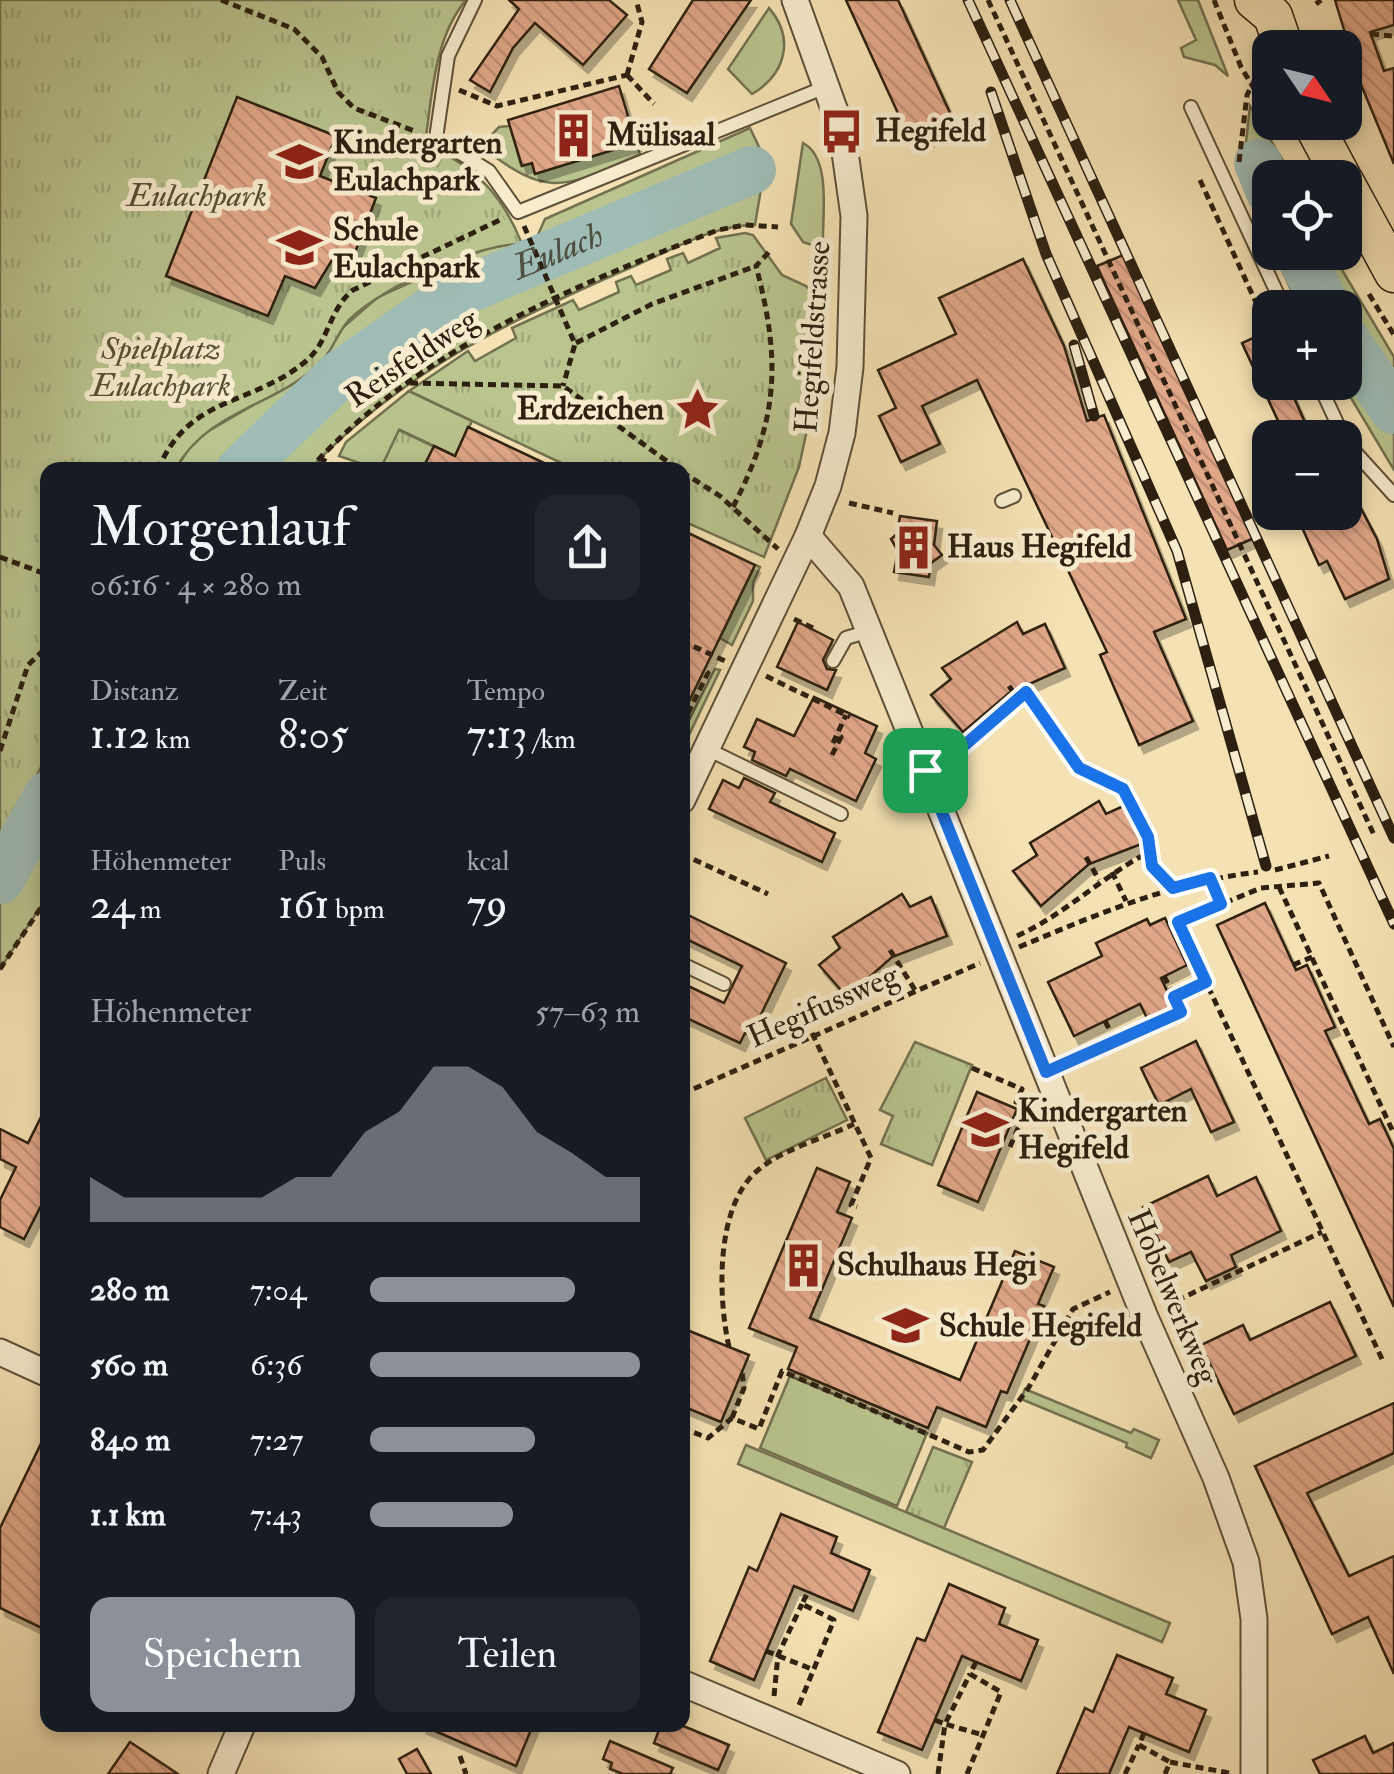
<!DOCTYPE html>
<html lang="de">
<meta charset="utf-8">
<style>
body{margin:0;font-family:"IM FELL Double Pica",serif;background:#20242c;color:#f1f3f6;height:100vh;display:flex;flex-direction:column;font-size:38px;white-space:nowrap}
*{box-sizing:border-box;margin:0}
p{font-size:32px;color:#9ea1a6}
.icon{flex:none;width:55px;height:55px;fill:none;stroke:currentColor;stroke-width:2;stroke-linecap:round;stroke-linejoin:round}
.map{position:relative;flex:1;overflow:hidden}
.drawer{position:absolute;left:40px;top:462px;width:650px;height:1270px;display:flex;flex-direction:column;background:#171b24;border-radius:20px;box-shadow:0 5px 15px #0003}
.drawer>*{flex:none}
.needle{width:65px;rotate:125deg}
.buttons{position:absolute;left:1252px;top:30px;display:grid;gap:20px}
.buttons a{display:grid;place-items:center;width:110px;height:110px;border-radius:20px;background:#171b24;box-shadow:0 5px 15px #0003;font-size:50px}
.pin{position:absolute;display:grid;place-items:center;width:85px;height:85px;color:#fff;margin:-42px;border-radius:20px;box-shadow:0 5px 15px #0006}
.round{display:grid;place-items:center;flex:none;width:105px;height:105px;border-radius:20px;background:#20242c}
.headline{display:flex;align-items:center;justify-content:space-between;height:170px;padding:0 50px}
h1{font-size:55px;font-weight:600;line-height:75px}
.figures{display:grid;grid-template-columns:repeat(3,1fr);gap:15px;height:170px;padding:10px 50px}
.figures div{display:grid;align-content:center}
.figures b{font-size:42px;font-weight:600}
.figures small{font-size:28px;font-weight:400}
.figures p{font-size:28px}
.chart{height:280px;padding:20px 50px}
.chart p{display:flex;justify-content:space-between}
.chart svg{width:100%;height:180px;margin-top:10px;fill:#8c9099;opacity:.7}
.cta{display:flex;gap:20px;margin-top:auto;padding:20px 50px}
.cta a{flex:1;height:115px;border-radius:20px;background:#8c9099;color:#fff;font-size:40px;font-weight:600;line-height:115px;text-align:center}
.cta a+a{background:#20242c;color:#f1f3f6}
ul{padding:0 50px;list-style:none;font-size:32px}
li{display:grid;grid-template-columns:160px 120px 1fr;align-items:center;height:75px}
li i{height:25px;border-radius:12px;background:#8c9099}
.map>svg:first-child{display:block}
.grass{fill:#b9c48f;stroke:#737250;stroke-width:2.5}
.park{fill:url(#park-tufts);stroke:#737250;stroke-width:2.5}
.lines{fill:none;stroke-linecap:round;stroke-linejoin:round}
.river{stroke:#9fbcb6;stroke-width:48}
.building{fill:url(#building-back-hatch);stroke:#2d2010;stroke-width:2.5;filter:url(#shadow)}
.lane-casing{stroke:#5f5039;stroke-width:16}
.street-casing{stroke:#5f5039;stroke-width:29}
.primary-casing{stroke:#2d2010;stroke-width:41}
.path{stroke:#2d2010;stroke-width:5;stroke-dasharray:8 5;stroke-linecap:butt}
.lane{stroke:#f8ecce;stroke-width:12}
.street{stroke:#f8ecce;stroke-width:25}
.primary{stroke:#f5e2b4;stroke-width:38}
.rail-casing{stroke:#2d2010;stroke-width:11}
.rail{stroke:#f8ecce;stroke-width:8;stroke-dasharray:22;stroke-linecap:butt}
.route-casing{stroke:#fff;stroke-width:20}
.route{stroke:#1a73e8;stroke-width:12}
.labels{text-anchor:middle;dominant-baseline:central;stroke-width:10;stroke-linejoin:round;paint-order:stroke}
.poi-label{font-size:32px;font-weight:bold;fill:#2d2010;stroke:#f8ecce;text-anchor:start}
.park-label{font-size:32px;font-style:italic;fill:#575136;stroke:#f8ecce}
.street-label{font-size:32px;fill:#2d2010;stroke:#f8ecce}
.water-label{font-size:35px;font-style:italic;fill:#4f4f42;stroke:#f8ecce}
</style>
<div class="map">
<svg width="1394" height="1774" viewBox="0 0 1394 1774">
<defs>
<pattern id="park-tufts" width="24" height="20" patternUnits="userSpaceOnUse" patternTransform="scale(2.5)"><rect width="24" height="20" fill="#b9c48f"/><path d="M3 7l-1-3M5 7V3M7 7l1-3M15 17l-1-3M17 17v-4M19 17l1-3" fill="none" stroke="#9fa87a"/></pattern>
<pattern id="building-back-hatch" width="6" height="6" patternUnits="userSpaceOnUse" patternTransform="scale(2.5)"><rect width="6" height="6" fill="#e1a789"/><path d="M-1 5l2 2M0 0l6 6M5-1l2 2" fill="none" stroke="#c18f75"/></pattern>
<filter id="shadow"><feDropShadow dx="5" dy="8" stdDeviation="0" flood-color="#0004"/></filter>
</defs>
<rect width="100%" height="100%" fill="#f5e2b4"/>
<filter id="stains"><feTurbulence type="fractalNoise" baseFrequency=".002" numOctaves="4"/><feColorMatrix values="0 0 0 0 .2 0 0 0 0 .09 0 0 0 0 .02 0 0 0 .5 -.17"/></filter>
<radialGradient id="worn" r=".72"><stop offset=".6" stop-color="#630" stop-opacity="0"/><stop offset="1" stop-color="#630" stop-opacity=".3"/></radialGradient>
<!-- grass -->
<g class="grass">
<path d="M1178,0H1198L1228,76L1215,65L1184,57L1181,48L1196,40Z"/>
<path d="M769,8C795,38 786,74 752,94L728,69Z"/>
<path d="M1250,106L1293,177L1270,178V243L1238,171L1243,169Z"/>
<path d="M510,126L521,165L532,163L535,174L636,143L640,154C565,187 550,201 481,146L499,127Z"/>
<path d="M750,128L759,147L744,154L761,189L755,225C714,225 676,248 639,264C516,317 402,371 309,470H175L195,439L282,388L331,348L340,330L378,297L485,249L536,239L545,219Z"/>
<path d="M803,143C832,158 822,216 823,244L817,247L803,242L791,224Z"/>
<path d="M1274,253H1332L1394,357V470L1342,383L1345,308L1299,307Z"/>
<path d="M409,391L472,421L455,456L400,430L380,470L339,456L346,442Z"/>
<path d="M755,565L760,567L753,583V601L732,645L720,638Z"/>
<path d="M715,669L720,670L689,735L683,732Z"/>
<path d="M47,756V897L0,969V844Z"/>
<path d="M790,1376L927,1433L897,1506L760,1448Z"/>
<path d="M1025,1389L1131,1433L1134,1429L1159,1440L1151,1458L1126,1447L1127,1443L1021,1399Z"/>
<path d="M746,1445L1170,1623L1162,1642L738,1464Z"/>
</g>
<!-- park -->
<g class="park">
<path d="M0,0H466C434,38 432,96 425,144C475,166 502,194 522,244C478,243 381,288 350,319C337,332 333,351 320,363C275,407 207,410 175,470H48L47,756L0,844Z"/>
<path d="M745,233L753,235L782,275L806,286L819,302L817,342L809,344L805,392L814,397L799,467L764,557L683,521L682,470H576L409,391L468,351L475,361L516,338L512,328L573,300L579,310L619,292L616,282L631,276L636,285L671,270L667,259L683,253L688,263L720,248L716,238Z"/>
<path d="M399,430L437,448L427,470H380Z"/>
<path d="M915,1042L972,1065L932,1165L881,1144L893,1116L880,1110Z"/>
<path d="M826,1078L847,1120L766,1160L745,1118Z"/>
<path d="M933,1447L972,1462L944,1528L906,1512Z"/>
</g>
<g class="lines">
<!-- river -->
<g class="river">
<path d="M1258,163L1270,192"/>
<path d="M1298,252L1327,308"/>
<path d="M1345,339L1394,410"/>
<path id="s1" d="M240,470L339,375L454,295L752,170"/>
<path d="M0,880L48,795"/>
</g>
</g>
<!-- building -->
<g class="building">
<path d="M509,0H609L627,15L583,65L535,23L513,48L490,92L470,80L519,9Z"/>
<path d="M693,0H751L687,93L649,69Z"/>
<path d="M846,0H898L956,126L913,146Z"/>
<path d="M1335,0H1394V25L1370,32L1384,71L1394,68V164L1360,82Z"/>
<path d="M619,86L636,143L535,174L532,163L522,166L508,120Z"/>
<path d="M237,97L336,136L320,176L376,198L354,255L349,252L344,265L332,260L315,288L285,276L268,316L166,276Z"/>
<path d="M1123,255L1254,538L1227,550L1097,266Z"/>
<path d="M1023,259L1064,346L1087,421L1104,415L1186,619L1154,632L1193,721L1139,745L1100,655L1107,652L977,380L922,406L940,444L901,462L879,416L896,408L878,370L956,334L939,298Z"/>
<path d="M1264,333L1270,346V382H1287L1312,438H1286L1242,343Z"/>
<path d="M468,427L559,470H422L434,446L455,456Z"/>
<path d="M1345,478L1377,539L1389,579L1345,599L1327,561L1319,565L1295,512H1345Z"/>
<path d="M900,516L937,521L934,545L942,555L931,563L929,577L894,572L898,551L891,539L897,534Z"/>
<path d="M682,530L755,565L682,716Z"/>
<path d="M798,622L833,640L823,660L827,669L836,670L827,690L777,667Z"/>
<path d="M1017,622L1023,634L1045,624L1065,668L1009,693L963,732L931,695L951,679L942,668Z"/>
<path d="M814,697L877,726L865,753L876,759L856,801L790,769L786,776L752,760L755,752L744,747L757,719L794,736Z"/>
<path d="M744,778L775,793L770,802L835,833L822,862L709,809L723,780L739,788Z"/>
<path d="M1099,801L1106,814L1128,804L1144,843L1089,864L1041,906L1013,871L1037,855L1030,843Z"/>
<path d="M902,894L910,907L931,897L947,936L892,957L847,997L819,965L840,948L833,937Z"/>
<path d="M1265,903L1296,970L1307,965L1335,1027L1325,1031L1369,1124L1380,1119L1394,1149V1307L1217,925Z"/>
<path d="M682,912L786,963L751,1035L745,1033L740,1043L682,1016V983L724,1003L742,966L682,937Z"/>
<path d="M1165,918L1187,965L1161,978L1175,1008L1148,1020L1140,1004L1074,1036L1048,982L1102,956L1096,943L1147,919L1150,925Z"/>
<path d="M1196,1041L1234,1122L1211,1132L1191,1089L1159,1105L1141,1068Z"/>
<path d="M977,1092L1017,1109L978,1202L938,1185Z"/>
<path d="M48,1103V1192L24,1239L0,1227V1200L16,1167L0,1159V1129L28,1143Z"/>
<path d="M817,1168L850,1182L837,1212L852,1218L810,1318L960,1380L1015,1251L1054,1267L1038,1304L1044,1306L1007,1393L1001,1391L986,1427L937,1407L928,1428L788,1369L797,1347L749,1328Z"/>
<path d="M1208,1176L1217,1196L1256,1177L1281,1231L1231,1255L1236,1267L1206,1281L1191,1252L1169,1262L1143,1207Z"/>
<path d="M1330,1302L1356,1356L1234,1414L1201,1345L1243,1325L1250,1340Z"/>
<path d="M682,1328L749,1355L721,1422L682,1406Z"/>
<path d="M1394,1403V1453L1307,1493L1349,1576L1394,1556V1674L1368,1617L1332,1634L1255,1466Z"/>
<path d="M48,1429V1631L0,1608V1528Z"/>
<path d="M781,1514L837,1537L831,1553L870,1570L853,1611L794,1586L754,1680L710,1661L749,1567L757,1571Z"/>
<path d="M949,1584L1005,1608L999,1624L1038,1640L1021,1681L962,1656L922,1750L878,1732L917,1638L925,1641Z"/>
<path d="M1117,1655L1173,1678L1166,1694L1206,1710L1189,1752L1129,1727L1109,1774H1057L1085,1708L1093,1712Z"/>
<path d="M421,1725H533L516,1766Z"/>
<path d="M661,1725H681L729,1745L718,1770L654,1743Z"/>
<path d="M1365,1736L1373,1753L1394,1743V1774H1320L1313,1760Z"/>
<path d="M610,1741L673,1768L670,1774H623L610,1769L612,1763L603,1759Z"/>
<path d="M130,1742L178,1774H108Z"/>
<path d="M417,1749L431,1774H407L399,1759Z"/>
</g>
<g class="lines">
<defs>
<g id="lane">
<path d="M475,0L448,56L436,138L489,171L518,212L828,86"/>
<path d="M1191,107L1284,308"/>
<path d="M1318,382L1344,438"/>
<path d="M1345,441L1394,495"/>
<path d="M1002,501L1014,496"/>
<path d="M833,661L846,638L869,631"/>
<path d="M707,749L841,814"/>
<path d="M682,964L724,984"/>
</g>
<g id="street">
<path d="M808,536L851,586L1144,1315L1216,1478L1246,1562L1254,1619V1774"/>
<path d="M682,800L808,536L828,486L842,433L850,367L854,216L842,131L795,0"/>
<path d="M0,1352L48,1374"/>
<path d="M682,1683L897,1774"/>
<path d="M221,1774L242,1725"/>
</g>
<g id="primary">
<path d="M1254,0L1273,16L1284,48"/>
<path d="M1312,122L1342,178"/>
<path d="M1345,183L1394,273"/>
</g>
</defs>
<!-- lane casing -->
<use href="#lane" class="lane-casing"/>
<!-- street casing -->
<use href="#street" class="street-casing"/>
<!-- primary casing -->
<use href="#primary" class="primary-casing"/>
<!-- path -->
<g class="path">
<path d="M221,0L294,29L322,57L338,92L354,108L417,132"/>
<path d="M988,0L1374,835"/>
<path d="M1214,0L1241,67L1270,115"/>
<path d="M1316,4L1321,0"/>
<path d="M1371,34L1393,36"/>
<path d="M1332,48L1348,42"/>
<path d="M627,75L642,22L636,0"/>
<path d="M627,75L654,104"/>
<path d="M459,90L497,106L627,75"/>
<path d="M1239,162L1247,95L1260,69"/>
<path d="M1200,180L1269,331"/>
<path d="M524,226L575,344L563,386"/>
<path d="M1369,294L1394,335"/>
<path d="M576,343L652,304L756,266"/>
<path d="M410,383L563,386L679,470"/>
<path d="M319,458L343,470"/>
<path d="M158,470C188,395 253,406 306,361C329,342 329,309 353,290L504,218"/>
<path d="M309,470C415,351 572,286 718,230L745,225L778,227"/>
<path d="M682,472L720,496L778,549"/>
<path d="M849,503L893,513"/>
<path d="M733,507C779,418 781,361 756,266L769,252"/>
<path d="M0,557L48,575"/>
<path d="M794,619L817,630"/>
<path d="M682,641L725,661"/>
<path d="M766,676L850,717"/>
<path d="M1009,686L1018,699"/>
<path d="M682,725L708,673L704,671"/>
<path d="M833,743L846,715"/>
<path d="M0,751L28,665L48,646"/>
<path d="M832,755L841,737L836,735"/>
<path d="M945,760L1026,692L1079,769L1123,789L1148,837L1153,866L1173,888"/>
<path d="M682,854L768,894"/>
<path d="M1086,857L1099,880"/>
<path d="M1275,870L1329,856"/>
<path d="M1112,872L1126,901"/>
<path d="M1210,878L1221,904"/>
<path d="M1279,887L1394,1134"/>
<path d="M1017,936C1064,915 1103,876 1149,852"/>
<path d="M1019,947C1098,914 1172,882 1258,872"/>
<path d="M890,950L915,990"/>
<path d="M1293,965L1312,957"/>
<path d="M0,969L48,897"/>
<path d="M1164,976L1174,996"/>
<path d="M1105,1021L1115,1040"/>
<path d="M812,1033L871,1158L851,1205L857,1207"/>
<path d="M1067,1063L1181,1012L1174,997L1207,982"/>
<path d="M972,1068L1022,1089L1016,1102L1032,1105"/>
<path d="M682,1094L980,963"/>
<path d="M1010,1147L1027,1107"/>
<path d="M1165,1306L1322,1232"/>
<path d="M729,1347C718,1298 715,1207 757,1171C782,1149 825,1138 854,1124"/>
<path d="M1382,1359L1178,922L1261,888L1319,883L1394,1047"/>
<path d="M732,1418L744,1388L742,1372"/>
<path d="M682,1428L708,1438L732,1418L759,1429L782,1371L969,1452L983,1450L1029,1387L1073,1309L1110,1292"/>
<path d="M766,1651L814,1670"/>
<path d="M774,1696L778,1655L802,1604"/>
<path d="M799,1705L834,1620L802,1604L808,1592"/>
<path d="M935,1720L945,1724L970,1674"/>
<path d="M1144,1733L1139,1745L1170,1762"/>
<path d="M460,1756L466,1774"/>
<path d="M938,1774L945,1724L983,1735"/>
<path d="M967,1774L1001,1692L970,1674L976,1662"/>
<path d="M1125,1774L1139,1745"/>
<path d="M1165,1774L1170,1762L1229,1773"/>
</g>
<!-- lane -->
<use href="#lane" class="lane"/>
<!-- street -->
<use href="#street" class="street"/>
<!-- primary -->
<use href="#primary" class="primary"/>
<defs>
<g id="rail">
<path d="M968,0L1394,924"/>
<path d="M1010,0L1394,838"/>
<path d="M991,92L1046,254L1177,551L1266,866"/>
<path d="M1074,345L1094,416"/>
</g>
</defs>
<!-- rail casing -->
<use href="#rail" class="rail-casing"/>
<!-- rail -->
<use href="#rail" class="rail"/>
</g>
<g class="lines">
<defs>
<path id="route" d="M1026,692L1079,768L1123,789L1148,837L1152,866L1173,888L1210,878L1221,904L1178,922L1206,982L1174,997L1181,1012L1046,1072L925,770L959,750Z"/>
</defs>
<!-- route casing -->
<use href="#route" class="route-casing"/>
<!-- route -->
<use href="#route" class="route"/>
</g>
<!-- icons -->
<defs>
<symbol id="bus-bare" viewBox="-9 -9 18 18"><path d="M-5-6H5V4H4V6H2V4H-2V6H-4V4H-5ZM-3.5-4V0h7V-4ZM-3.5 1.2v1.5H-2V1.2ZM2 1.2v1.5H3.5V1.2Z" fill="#8f2418" stroke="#f8ecce" stroke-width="2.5" paint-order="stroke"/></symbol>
<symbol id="building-bare" viewBox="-9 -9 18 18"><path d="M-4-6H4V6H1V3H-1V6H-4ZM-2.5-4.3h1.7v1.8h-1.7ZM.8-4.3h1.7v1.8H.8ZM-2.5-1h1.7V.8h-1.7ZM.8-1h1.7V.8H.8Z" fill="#8f2418" stroke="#f8ecce" stroke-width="2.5" paint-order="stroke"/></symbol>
<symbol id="school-bare" viewBox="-9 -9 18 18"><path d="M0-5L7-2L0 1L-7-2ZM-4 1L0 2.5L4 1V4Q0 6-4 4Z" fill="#8f2418" stroke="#f8ecce" stroke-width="2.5" paint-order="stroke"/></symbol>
<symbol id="sight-bare" viewBox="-9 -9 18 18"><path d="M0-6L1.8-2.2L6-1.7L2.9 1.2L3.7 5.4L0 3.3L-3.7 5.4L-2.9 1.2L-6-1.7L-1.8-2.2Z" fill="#8f2418" stroke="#f8ecce" stroke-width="2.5" paint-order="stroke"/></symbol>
</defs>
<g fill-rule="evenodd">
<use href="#bus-bare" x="810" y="100" width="63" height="63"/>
<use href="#building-bare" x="542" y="104" width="63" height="63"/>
<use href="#school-bare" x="268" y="130" width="63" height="63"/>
<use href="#school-bare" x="268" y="216" width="63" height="63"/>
<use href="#sight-bare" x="666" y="378" width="63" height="63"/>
<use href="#building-bare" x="882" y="516" width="63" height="63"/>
<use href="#school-bare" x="954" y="1098" width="63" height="63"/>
<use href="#building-bare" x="772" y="1234" width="63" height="63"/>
<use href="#school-bare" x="874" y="1294" width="63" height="63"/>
</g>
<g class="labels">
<!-- poi labels -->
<g class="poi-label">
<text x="875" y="131">Hegifeld</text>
<text x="606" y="135">Mülisaal</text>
<text x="333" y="143">Kindergarten<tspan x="333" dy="37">Eulachpark</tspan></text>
<text x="333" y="230">Schule<tspan x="333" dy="37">Eulachpark</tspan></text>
<text x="664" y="409" text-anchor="end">Erdzeichen</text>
<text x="947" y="547">Haus Hegifeld</text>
<text x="1018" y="1111">Kindergarten<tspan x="1018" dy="37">Hegifeld</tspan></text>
<text x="837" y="1265">Schulhaus Hegi</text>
<text x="939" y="1326">Schule Hegifeld</text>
</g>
<!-- park labels -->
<g class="park-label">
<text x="197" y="196">Eulachpark</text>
<text x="161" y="349">Spielplatz<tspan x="161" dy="37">Eulachpark</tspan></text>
</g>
<!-- street labels -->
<g class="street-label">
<text transform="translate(813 337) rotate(-86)">Hegifeldstrasse</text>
<text transform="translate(412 358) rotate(-34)">Reisfeldweg</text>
<text transform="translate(823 1006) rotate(-24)">Hegifussweg</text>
<text transform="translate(1173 1297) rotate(67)">Hobelwerkweg</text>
</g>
<!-- water labels -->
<g class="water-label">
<text stroke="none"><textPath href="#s1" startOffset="390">Eulach</textPath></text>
</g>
</g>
<rect width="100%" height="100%" filter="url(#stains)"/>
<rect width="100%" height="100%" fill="url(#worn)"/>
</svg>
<div class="buttons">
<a><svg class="needle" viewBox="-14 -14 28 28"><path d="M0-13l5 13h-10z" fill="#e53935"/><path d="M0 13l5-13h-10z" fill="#9ea1a6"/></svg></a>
<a><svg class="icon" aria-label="locate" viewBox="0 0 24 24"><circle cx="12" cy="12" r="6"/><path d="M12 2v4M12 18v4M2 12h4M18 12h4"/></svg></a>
<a>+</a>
<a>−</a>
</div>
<div class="pin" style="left:925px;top:770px;background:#1e9e55"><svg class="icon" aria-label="arrive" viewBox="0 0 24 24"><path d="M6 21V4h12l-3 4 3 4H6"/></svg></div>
<section class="drawer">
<div class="headline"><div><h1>Morgenlauf</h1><p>06:16 · 4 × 280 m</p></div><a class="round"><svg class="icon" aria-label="share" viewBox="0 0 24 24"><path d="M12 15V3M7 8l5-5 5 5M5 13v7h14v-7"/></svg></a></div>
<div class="figures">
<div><p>Distanz</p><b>1.12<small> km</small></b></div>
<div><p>Zeit</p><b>8:05</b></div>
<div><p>Tempo</p><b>7:13<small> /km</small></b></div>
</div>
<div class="figures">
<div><p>Höhenmeter</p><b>24<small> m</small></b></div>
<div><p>Puls</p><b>161<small> bpm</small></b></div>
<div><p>kcal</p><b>79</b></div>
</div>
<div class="chart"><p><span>Höhenmeter</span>57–63 m</p>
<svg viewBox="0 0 160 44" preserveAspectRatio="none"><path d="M0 44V33L10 38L20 38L30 38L40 38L50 38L60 33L70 33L80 22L90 17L100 6L110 6L120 11L130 22L140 27L150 33L160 33V44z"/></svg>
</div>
<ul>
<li><b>280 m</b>7:04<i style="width:76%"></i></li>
<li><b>560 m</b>6:36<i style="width:100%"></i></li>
<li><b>840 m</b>7:27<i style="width:61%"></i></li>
<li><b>1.1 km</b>7:43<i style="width:53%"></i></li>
</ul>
<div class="cta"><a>Speichern</a><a>Teilen</a></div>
</section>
</div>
